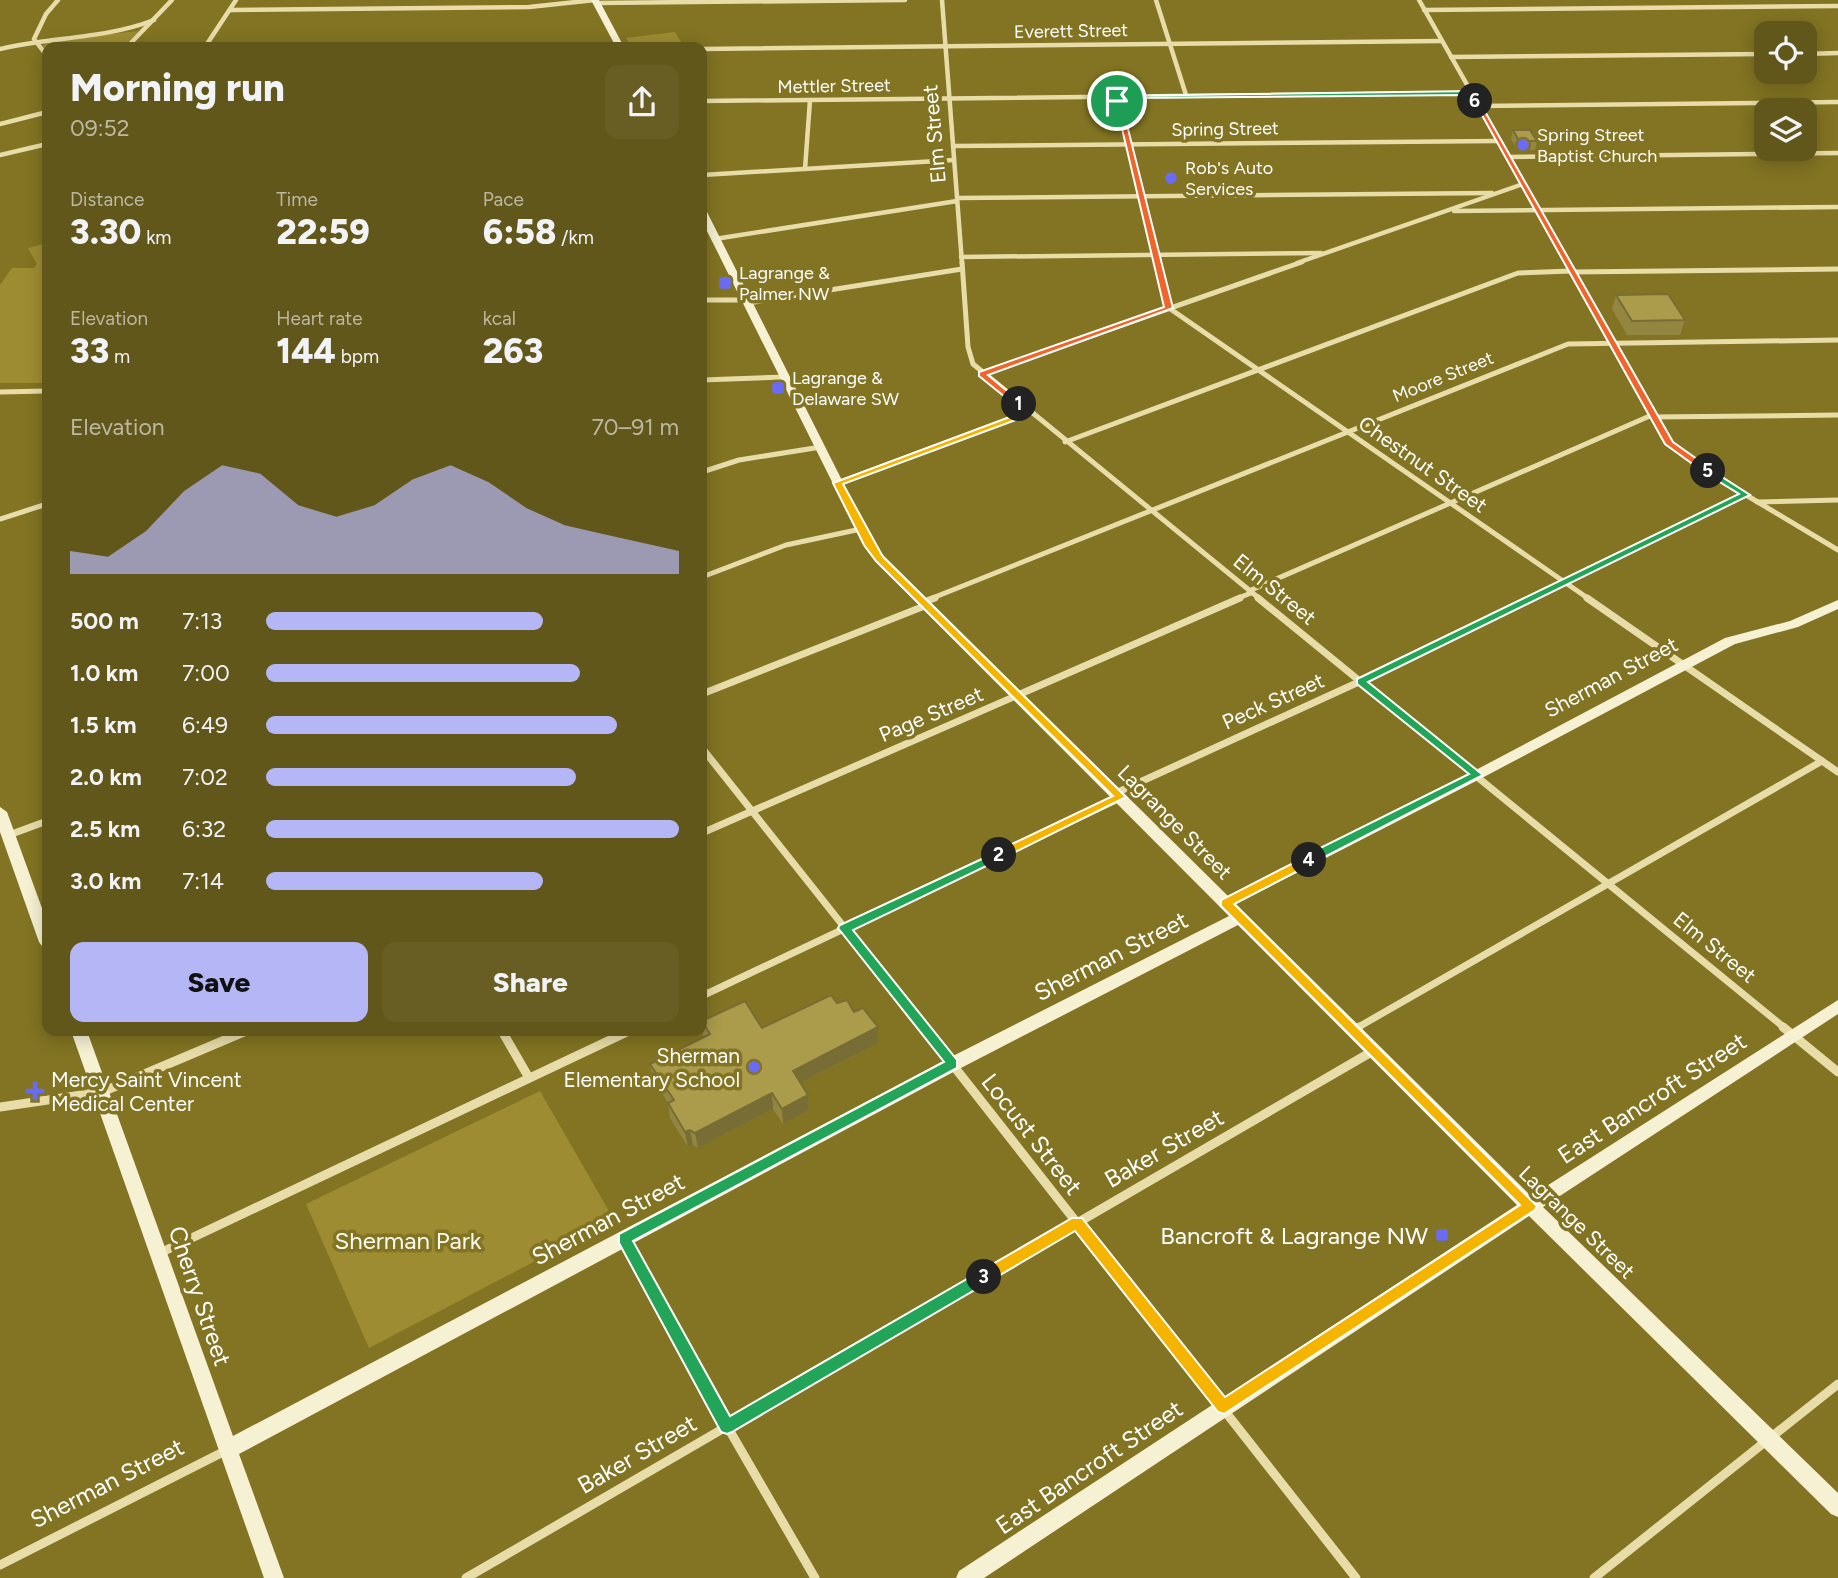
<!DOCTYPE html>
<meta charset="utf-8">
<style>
body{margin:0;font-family:Figtree,sans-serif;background:#685d23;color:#f1f3f6;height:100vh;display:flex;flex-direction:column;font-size:26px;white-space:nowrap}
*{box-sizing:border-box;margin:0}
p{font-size:23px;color:#bbb8a2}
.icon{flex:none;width:38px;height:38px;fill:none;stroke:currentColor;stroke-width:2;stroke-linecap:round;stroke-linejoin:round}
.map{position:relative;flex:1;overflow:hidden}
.sheet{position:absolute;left:42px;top:42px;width:665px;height:994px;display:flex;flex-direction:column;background:#62571a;border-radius:14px;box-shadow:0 4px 18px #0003}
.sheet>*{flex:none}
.controls{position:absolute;left:1754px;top:21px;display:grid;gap:14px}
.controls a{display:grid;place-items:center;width:63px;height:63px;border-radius:14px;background:#62571a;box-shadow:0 4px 18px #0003;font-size:35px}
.pin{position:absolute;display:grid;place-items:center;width:60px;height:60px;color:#fff;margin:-30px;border:4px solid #fff;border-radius:50%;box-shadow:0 2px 7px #0007}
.km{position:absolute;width:35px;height:35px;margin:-18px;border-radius:50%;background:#222;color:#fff;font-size:19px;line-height:35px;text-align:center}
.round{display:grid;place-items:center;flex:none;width:74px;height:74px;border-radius:14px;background:#685d23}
.overview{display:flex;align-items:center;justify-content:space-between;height:119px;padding:0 28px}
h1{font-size:38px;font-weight:800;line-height:52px}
.metrics{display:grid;grid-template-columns:repeat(3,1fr);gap:10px;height:119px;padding:7px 28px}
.metrics div{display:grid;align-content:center}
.metrics b{font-size:35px;font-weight:800}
.metrics small{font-size:19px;font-weight:400}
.metrics p{font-size:19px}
.chart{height:196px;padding:14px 28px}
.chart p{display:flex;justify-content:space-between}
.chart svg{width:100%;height:126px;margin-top:7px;fill:#b5b6f5;opacity:.7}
.button{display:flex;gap:14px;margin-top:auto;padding:14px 28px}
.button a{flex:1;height:80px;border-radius:14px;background:#b5b6f5;color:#111;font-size:28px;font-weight:800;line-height:80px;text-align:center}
.button a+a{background:#685d23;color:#f1f3f6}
ul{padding:0 28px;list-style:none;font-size:23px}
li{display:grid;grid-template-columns:112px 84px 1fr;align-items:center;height:52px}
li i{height:18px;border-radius:9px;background:#b5b6f5}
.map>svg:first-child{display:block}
.green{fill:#9e8c32}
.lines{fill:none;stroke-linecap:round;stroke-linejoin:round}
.street-far3{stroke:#e8dda9;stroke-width:4.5}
.street-far2{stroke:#e8dda9;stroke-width:5}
.street-far1{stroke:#e8dda9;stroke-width:7}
.street{stroke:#e8dda9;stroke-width:9}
.secondary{fill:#f7f1d3;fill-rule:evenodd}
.wall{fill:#938640}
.shaded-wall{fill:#786d34}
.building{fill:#ab9c4b;stroke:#786d34;stroke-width:2}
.split-1{fill:#f0652b;stroke:#fff;stroke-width:2}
.split-2{fill:#f5b400;stroke:#fff;stroke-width:2}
.split-3{fill:#22a559;stroke:#fff;stroke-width:2}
.split-4{fill:#f5b400;stroke:#fff;stroke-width:2}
.split-5{fill:#22a559;stroke:#fff;stroke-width:2}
.split-6{fill:#f0652b;stroke:#fff;stroke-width:2}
.split-7{fill:#22a559;stroke:#fff;stroke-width:2}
.poi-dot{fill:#6b6cf4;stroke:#827422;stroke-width:2.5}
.labels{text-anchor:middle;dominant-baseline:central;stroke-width:7;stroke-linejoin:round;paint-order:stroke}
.far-street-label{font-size:18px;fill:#fff;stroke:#827422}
.far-poi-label{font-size:18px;fill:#fff;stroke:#827422;text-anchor:start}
.street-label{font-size:21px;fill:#fff;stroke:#827422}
.poi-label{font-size:21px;fill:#fff;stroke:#827422;text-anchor:end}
.near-street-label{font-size:24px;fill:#fff;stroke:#827422}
.near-poi-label{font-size:24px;fill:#fff;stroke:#827422;text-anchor:end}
.near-park-label{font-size:24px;fill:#fdfbf2;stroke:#827422}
</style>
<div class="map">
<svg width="1838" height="1578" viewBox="0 0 1838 1578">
<rect width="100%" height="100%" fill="#827422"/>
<!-- green -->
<g class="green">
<path d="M139,31L123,47H47V51L42,46L54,40Z"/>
<path d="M675,32L683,45L631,46L626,38Z"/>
<path d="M47,243V383H0V285L12,268H34L37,264L28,248Z"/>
<path d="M540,1091L614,1220L369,1348L306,1204Z"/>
</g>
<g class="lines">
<!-- street-far3 -->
<g class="street-far3">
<path d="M942,0L962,263"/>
<path d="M1156,0L1186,95"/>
<path d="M1419,0L1568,263"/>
<path d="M597,3L905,0"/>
<path d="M230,10L529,7L595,0"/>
<path d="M1424,10L1838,6"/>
<path d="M127,47L172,0"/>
<path d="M205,47L236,0"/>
<path d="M601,47L619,45"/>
<path d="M0,49C51,37 105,39 154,20"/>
<path d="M702,49L1441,41"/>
<path d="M1804,54L1838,53"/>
<path d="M47,56L34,39L46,14L58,0"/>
<path d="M1451,57L1766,54"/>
<path d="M1116,96L1158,263"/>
<path d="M702,101L1471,93"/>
<path d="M1478,106L1838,102"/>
<path d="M0,124L47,112"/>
<path d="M953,146L1498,141"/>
<path d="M0,155L47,144"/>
<path d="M1507,157L1838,153"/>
<path d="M805,169L810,100"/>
<path d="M702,175L954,160"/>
<path d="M957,198L1492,193"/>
<path d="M1454,211L1838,207"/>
<path d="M715,239L957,201"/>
<path d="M961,257L1321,253"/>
<path d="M1297,263L1523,184"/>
</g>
<!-- street-far2 -->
<g class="street-far2">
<path d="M962,262L968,347L973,364L1260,599"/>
<path d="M1157,262L1169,308L1589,599"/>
<path d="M1567,262L1670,444L1746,495L1838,550"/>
<path d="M1571,272L1838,269"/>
<path d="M702,300H746"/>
<path d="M748,303L962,269"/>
<path d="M982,374L1302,262"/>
<path d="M702,380L785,377"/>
<path d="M0,392L47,391"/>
<path d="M1653,417L1838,415"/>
<path d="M1065,442L1518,273L1571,271"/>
<path d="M702,472L739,460L821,447"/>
<path d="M837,483L1029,412"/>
<path d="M1757,502L1838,500"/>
<path d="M0,519L47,504"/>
<path d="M702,577L786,545L861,529"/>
<path d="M1249,591L1652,415"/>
<path d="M930,599L1568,344L1838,340"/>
<path d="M1236,599L1251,593"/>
<path d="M1530,599L1746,495"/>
</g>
<!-- street-far1 -->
<g class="street-far1">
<path d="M1258,598L1786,1029"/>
<path d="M1587,598L1838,772"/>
<path d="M924,602L935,598"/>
<path d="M702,694L927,605"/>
<path d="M702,748L925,1029"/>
<path d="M1116,793L1361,681L1533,598"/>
<path d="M702,833L1240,598"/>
<path d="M9,835L47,821"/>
<path d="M702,996L1120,798"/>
<path d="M1355,1029L1822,761"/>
</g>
<!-- street -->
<g class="street">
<path d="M923,1027L1356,1578"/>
<path d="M1783,1027L1838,1072"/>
<path d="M1354,1030L1359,1027"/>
<path d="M502,1031L529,1078"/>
<path d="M0,1107L102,1092L246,1031"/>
<path d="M625,1240L727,1426L815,1578"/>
<path d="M160,1253L629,1031"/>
<path d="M0,1565L227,1450"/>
<path d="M466,1578L1373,1051"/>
<path d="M1594,1578L1838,1384"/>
</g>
<!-- secondary -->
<g class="secondary">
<path d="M591,0H599L624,47H616Z"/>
<path d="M702,209L707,212L874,544L884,556L1228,896L1472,772L1725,638L1790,621L1838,600V609L1798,627L1735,644L1482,778L1236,904L1531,1196L1838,1000V1014L1543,1207L1838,1493V1517L1831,1514L1529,1216L984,1578H956L959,1571L1517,1205L1238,925L959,1069L239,1454L284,1578H264L71,1031H87L233,1436L947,1059L1229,916L876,562L865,548L702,221Z"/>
<path d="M0,807L7,812L47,922V948L42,946L39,942L0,832Z"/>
</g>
</g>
<!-- wall -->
<g class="wall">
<path d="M1513,130L1537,141L1535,150H1517L1511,139Z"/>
<path d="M1616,295L1685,320L1680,335H1627L1612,309Z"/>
<path d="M837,1003L854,1012L878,1043L800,1083L808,1095L809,1110L783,1124L773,1109L698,1148L693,1145L688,1147L670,1118L668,1103L653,1079L650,1064L703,1037L702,1021L762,1028Z"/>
</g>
<!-- shaded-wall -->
<g class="shaded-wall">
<path d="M878,1027V1043L794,1086L793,1071Z"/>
<path d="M772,1093L773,1109L698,1148L695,1133Z"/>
<path d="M808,1095L809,1110L783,1124L782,1109Z"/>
<path d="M690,1130L693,1145L688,1147L685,1132Z"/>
</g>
<!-- building -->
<g class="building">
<path d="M1513,130H1530L1537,141H1519Z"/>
<path d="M1668,294L1685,320L1632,321L1616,295Z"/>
<path d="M831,995L837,1003L847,1000L854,1012L863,1008L878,1027L793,1071L808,1095L782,1109L772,1093L695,1133L690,1130L685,1132L668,1103L674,1100L650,1064L710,1034L702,1021L745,1001L762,1028Z"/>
</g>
<!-- split-1 -->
<path class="split-1" d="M1115,99L1121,101L1173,308L988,375L1023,404L1016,406L979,376V372L1164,307Z"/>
<!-- split-2 -->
<path class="split-2" d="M1019,401L1032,410V414L843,484L883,557L1126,797L999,860L993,855L995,852L1113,796L876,561L864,545L833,483L1023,412L1015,404Z"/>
<!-- split-3 -->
<path class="split-3" d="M999,851L1005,855L1003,858L853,930L957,1060V1068L633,1241L730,1416L979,1272H990L992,1277L990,1281L732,1432L727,1434L721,1432L619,1243V1234L944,1062L838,928L840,925Z"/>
<!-- split-4 -->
<path class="split-4" d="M1309,855L1315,860L1313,863L1234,904L1537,1206L1535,1210L1224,1414L1218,1412L1075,1231L990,1281H979L977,1277L979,1272L1072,1218H1082L1225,1397L1520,1205L1221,906V900Z"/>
<!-- split-5 -->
<path class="split-5" d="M1708,468L1750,495L1368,682L1483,775L1313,863H1304V856L1469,774L1357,684V679L1739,494L1705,473L1703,471Z"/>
<!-- split-6 -->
<path class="split-6" d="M1473,99L1479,101L1673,442L1711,469V473H1705L1665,444Z"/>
<!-- split-7 -->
<path class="split-7" d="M1473,91L1478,102H1473L1469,95L1120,98L1117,103L1113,96Z"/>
<!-- markers -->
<g class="poi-dot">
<circle cx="1523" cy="145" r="7"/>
<circle cx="1171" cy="178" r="7"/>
<rect x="718" y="276" width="14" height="14" rx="3.5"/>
<rect x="771" y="381" width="14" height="14" rx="3.5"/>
<circle cx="754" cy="1067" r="7"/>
<path d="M31.5 1080.5h7v7h7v7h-7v7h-7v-7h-7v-7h7z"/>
<rect x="1435" y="1228" width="14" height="14" rx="3.5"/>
</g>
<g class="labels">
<!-- far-street labels -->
<g class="far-street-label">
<text transform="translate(1071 31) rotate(-1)">Everett Street</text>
<text transform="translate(834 86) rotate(-1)">Mettler Street</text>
<text transform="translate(1225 129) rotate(-1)">Spring Street</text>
<text transform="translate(1443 377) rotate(-22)">Moore Street</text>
</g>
<!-- far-poi labels -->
<g class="far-poi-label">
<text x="1537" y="135">Spring Street<tspan x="1537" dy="21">Baptist Church</tspan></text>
<text x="1185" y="168">Rob's Auto<tspan x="1185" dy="21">Services</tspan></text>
<text x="739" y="273">Lagrange &amp;<tspan x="739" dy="21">Palmer NW</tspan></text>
<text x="792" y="378">Lagrange &amp;<tspan x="792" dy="21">Delaware SW</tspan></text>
</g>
<!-- street labels -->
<g class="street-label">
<text transform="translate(934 134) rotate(-95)">Elm Street</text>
<text transform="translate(1423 464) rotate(35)">Chestnut Street</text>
<text transform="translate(1275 589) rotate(39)">Elm Street</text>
<text transform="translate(1611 677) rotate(-28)">Sherman Street</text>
<text transform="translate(1273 701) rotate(-24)">Peck Street</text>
<text transform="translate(931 714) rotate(-23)">Page Street</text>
<text transform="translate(1175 822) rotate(45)">Lagrange Street</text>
<text transform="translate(1715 947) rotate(39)">Elm Street</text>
<text transform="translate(1577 1222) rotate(44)">Lagrange Street</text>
</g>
<!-- poi labels -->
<g class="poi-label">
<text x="740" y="1055">Sherman<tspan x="740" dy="24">Elementary School</tspan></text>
<text x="51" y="1079" text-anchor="start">Mercy Saint Vincent<tspan x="51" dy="24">Medical Center</tspan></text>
</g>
<!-- near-street labels -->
<g class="near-street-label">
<text transform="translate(1111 956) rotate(-27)">Sherman Street</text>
<text transform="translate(1652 1098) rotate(-33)">East Bancroft Street</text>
<text transform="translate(1032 1134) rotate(52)">Locust Street</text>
<text transform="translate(1164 1148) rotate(-30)">Baker Street</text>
<text transform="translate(608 1219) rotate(-28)">Sherman Street</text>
<text transform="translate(200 1296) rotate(71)">Cherry Street</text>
<text transform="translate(637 1454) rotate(-30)">Baker Street</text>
<text transform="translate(1089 1467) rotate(-34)">East Bancroft Street</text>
<text transform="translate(107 1483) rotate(-27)">Sherman Street</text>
</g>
<!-- near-poi labels -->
<g class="near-poi-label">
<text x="1428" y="1235">Bancroft &amp; Lagrange NW</text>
</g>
<!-- near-park labels -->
<g class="near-park-label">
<text x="408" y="1240">Sherman Park</text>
</g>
</g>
</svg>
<div class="controls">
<a><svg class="icon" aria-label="locate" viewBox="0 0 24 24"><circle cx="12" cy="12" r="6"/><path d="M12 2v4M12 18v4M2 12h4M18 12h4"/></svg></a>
<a><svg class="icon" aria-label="layers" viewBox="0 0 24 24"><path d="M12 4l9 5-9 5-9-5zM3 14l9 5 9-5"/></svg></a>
</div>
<div class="pin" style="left:1117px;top:101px;background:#1e9e55"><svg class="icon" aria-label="arrive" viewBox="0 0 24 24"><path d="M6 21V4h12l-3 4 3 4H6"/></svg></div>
<b class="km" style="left:1019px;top:404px">1</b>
<b class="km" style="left:999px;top:855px">2</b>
<b class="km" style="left:984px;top:1277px">3</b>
<b class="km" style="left:1309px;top:860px">4</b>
<b class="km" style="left:1708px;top:471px">5</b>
<b class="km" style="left:1475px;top:101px">6</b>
<section class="sheet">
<div class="overview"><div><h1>Morning run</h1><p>09:52</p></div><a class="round"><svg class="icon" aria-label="share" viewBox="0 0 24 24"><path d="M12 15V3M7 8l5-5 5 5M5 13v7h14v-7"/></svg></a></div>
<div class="metrics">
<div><p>Distance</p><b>3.30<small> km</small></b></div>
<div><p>Time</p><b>22:59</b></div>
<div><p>Pace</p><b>6:58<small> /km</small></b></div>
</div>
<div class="metrics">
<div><p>Elevation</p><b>33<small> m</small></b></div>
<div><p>Heart rate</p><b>144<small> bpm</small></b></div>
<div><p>kcal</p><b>263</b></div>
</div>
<div class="chart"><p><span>Elevation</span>70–91 m</p>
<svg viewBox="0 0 160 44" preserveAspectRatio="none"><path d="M0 44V36L10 38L20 29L30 15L40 6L50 9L60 20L70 24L80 20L90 11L100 6L110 12L120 21L130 27L140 30L150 33L160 36V44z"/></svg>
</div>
<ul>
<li><b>500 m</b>7:13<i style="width:67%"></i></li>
<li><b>1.0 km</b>7:00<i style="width:76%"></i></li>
<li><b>1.5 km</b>6:49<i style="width:85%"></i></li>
<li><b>2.0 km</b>7:02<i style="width:75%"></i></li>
<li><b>2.5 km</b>6:32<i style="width:100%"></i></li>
<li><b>3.0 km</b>7:14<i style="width:67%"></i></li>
</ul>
<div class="button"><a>Save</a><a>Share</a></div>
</section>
</div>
